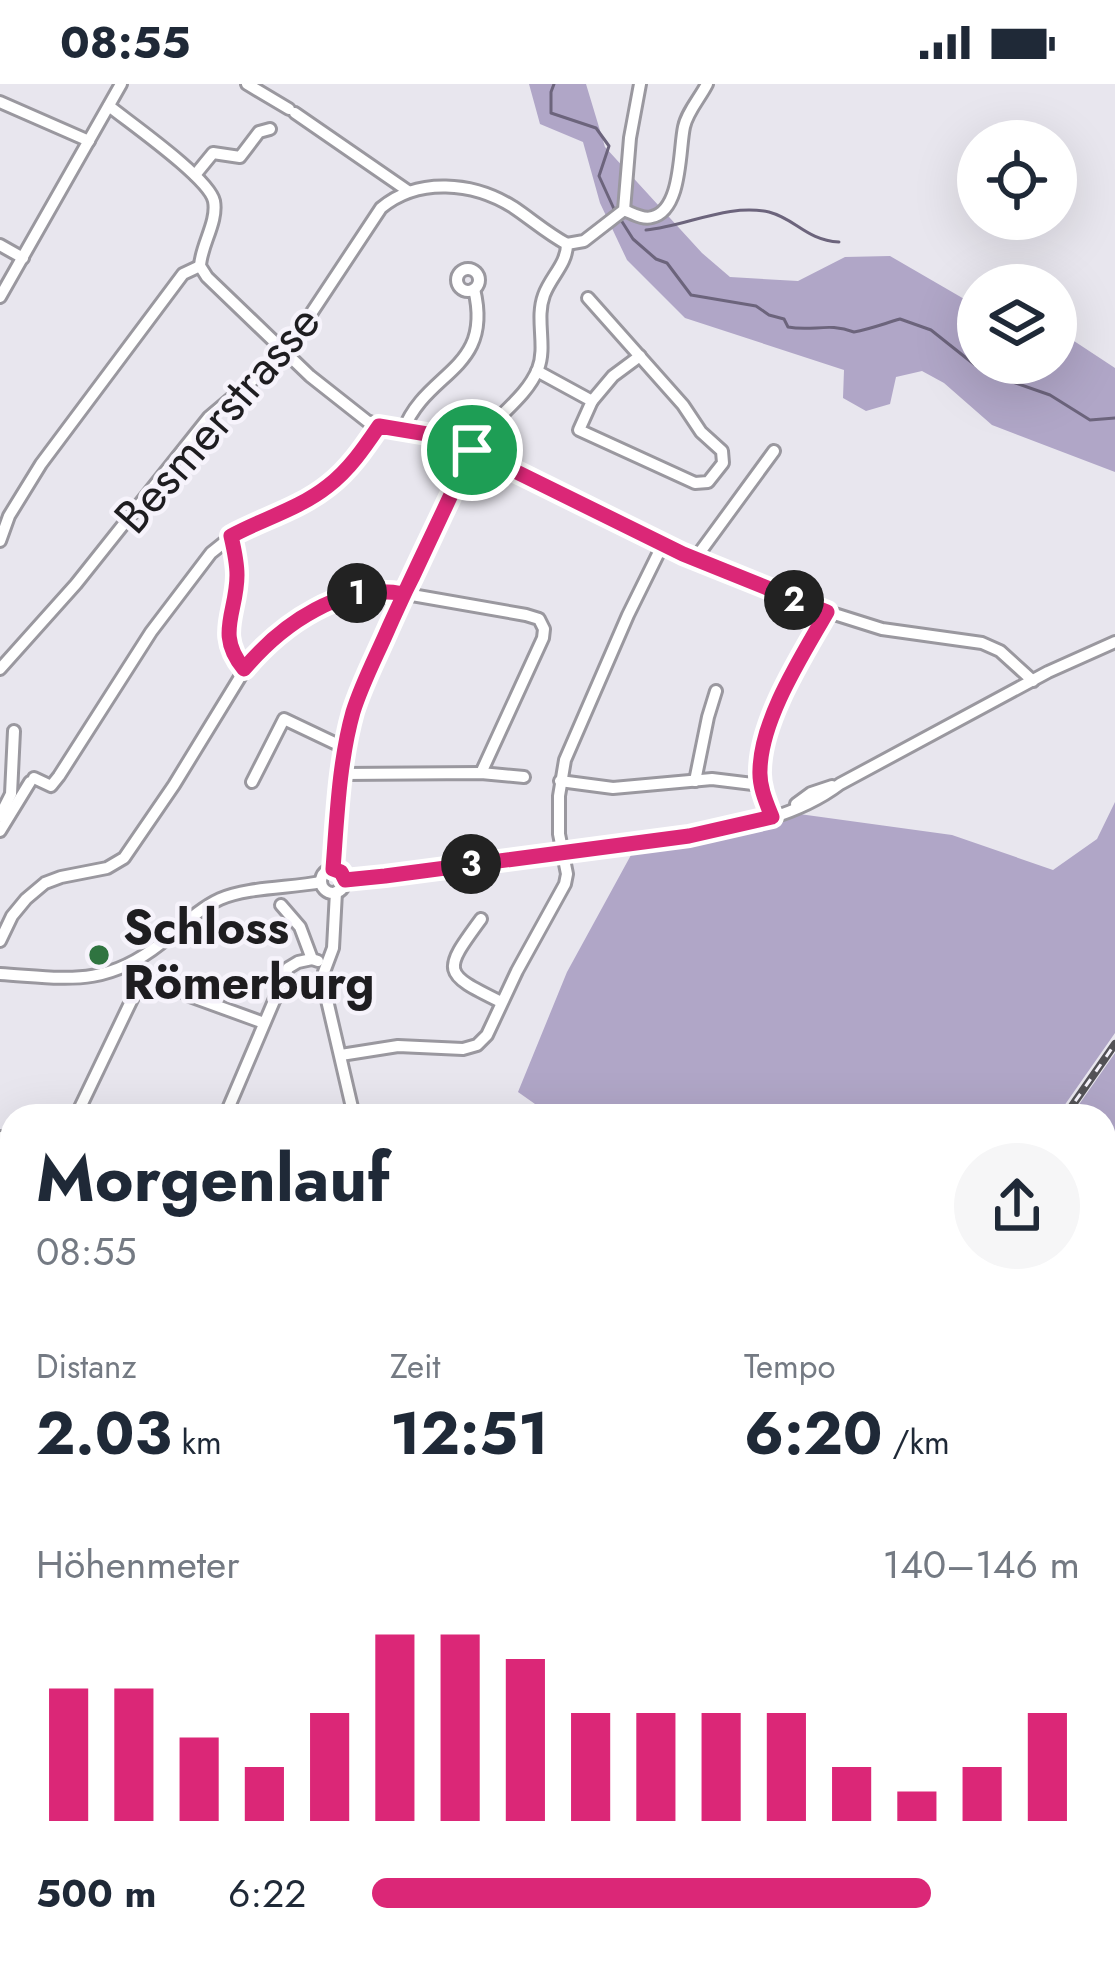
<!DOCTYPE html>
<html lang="de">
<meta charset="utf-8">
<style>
body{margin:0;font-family:Jost,sans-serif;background:#f6f6f7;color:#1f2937;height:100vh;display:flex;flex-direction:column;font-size:45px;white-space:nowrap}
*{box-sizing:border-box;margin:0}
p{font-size:39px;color:#747a83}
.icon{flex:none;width:66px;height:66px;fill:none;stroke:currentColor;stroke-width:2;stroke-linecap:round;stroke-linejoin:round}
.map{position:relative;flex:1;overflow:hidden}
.panel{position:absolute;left:0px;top:1020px;width:1116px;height:861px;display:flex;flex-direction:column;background:#fff;border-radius:36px 36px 0 0;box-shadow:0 12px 48px #0002}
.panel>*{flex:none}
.buttons{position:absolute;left:957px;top:36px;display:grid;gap:24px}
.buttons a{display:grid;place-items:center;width:120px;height:120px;border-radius:50%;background:#fff;box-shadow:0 12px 48px #0002;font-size:60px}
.pin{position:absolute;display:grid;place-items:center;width:102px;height:102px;color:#fff;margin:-51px;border:6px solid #fff;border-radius:50%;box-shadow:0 3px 12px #0007}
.km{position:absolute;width:60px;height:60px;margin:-30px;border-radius:50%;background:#222;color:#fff;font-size:33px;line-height:60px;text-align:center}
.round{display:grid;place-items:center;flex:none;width:126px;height:126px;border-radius:63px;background:#f6f6f7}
.overview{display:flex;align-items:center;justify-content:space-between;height:204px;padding:0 36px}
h1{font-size:66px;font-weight:700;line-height:90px}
.metrics{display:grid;grid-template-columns:repeat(3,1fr);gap:18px;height:204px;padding:12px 36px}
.metrics div{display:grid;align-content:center}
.metrics b{font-size:60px;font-weight:700}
.metrics small{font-size:33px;font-weight:400}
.metrics p{font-size:33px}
.chart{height:336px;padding:24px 36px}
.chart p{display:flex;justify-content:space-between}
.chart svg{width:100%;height:216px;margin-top:12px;stroke:#db2777;stroke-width:6}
ul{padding:0 36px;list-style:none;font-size:39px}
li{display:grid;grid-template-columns:192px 144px 1fr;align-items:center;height:90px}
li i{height:30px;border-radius:15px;background:#db2777}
.status{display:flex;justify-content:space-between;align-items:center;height:84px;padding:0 60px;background:#fff;direction:ltr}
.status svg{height:33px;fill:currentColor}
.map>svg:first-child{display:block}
.forest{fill:#b0a6c7}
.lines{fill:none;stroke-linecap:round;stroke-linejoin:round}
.stream{stroke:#6c647c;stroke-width:3}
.minor-casing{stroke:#9a989f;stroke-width:16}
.minor{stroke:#fff;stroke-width:10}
.rail-casing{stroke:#535256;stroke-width:8}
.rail{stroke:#f6f3fb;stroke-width:3;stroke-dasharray:9;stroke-linecap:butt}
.route-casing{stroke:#fff;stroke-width:24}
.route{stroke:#db2777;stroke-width:15}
.poi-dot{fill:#2f7440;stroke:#f6f3fb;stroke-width:4.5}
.labels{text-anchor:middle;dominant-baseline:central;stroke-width:9;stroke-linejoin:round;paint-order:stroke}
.street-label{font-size:48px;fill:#1e1d20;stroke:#f6f3fb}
.poi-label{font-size:48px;font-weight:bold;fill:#1e1d20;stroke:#f6f3fb;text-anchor:start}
</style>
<div class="status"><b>08:55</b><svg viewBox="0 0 49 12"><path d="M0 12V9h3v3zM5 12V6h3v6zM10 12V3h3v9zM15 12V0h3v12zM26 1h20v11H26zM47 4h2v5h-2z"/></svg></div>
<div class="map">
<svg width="1115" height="1880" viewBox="0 0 1115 1880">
<rect width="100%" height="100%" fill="#e8e6ee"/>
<!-- forest -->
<g class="forest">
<path d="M529,0H586L605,63L702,169L730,193L798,197L845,173L890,172L978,223V279H1056V249L1074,257L1115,284V388L992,341L944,299L922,287L896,293L890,320L866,327L843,314L844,286L685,234L627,176L600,119L583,58L540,40Z"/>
<path d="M1115,718V949L1057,1032H552L518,1008L567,888L631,771L751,746L792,729L952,751L1053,786L1097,755Z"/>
<path d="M1115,969V1427L1104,1422V1032H1071Z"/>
<path d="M520,1869H928L943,1880H501Z"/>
</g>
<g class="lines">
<!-- stream -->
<g class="stream">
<path d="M554,0L551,8V29L596,44L609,62L599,92L614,125L633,155L656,175L667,179L691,211L756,222L769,231L784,235L788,243C813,248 828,238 854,248C870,245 883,240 900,235L931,246L980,285L994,286L1010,297L1050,311L1090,336L1115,334"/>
<path d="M646,146C687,142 728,119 769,128C796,135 806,156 839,158"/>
<path d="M1104,1091L1115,1084"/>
<path d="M1104,1199L1115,1205"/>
<path d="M0,1588L12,1586"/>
<path d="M774,1869L820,1880"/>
<path d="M648,1880L661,1869H669"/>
</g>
<defs>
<g id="minor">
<path d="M247,0L289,25"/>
<path d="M0,18L89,57"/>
<path d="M109,22C130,39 209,94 214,117C218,138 201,161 200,182L207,193L310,292L367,337L389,345L451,356L663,460L828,528L882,545L982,559L1000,567L1033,597"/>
<path d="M295,29L408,107"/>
<path d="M195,91L213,69L240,73L259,48L270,45"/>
<path d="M624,126C632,129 643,136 652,133C682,126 679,66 684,43C687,28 700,14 707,0"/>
<path d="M567,160L584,157L624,126L630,54L640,0"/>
<path d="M0,161L23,174"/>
<circle cx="468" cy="196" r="11"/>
<path d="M0,213L121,0"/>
<path d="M537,287L592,317L579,346L695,399L708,398L723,379L722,367L701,348L683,321L588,214"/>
<path d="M592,317L613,292L640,272"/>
<path d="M403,347C426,286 494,287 474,205"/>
<path d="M231,452C234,465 237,478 237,491C237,529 215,551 245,585"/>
<path d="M0,457L9,432L41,380L183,190L200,182"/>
<path d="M695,475L774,367"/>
<path d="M0,585L76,500L209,333L285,269L381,124C418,93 473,98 513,123C531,135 548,150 567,160"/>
<path d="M342,690L481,689L524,693"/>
<path d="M34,694L51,702L59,692L151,548L211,469L236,449L286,427L328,402L355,375L379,342"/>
<path d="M560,697L613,704L712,695L761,701"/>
<path d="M695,697L708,633L716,607"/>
<path d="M252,698L284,635L345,664"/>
<path d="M796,720L811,709L832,702"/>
<path d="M0,732L11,710L14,647"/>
<path d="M772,733C766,718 759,702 760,686C761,634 802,572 828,528"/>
<path d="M0,747L30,698"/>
<path d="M333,785L345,664L353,629L398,523L472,366C489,336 525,317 538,285C547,262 535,235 544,211C551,192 567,180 567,160"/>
<circle cx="333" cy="797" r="12"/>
<path d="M345,796L689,752C740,744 798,732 840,700L1048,588L1115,558"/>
<path d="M336,808L333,864L324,888L323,899L354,1032"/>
<path d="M281,821L300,843L312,875L318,877"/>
<path d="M481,835C442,888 442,889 501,918"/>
<path d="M0,857L12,832L26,815L45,799L61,793L107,784L124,774L174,701L245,585L306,529L365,507H389L526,531L539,535L544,545L543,554L481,689"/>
<path d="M0,890C66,894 104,904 160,860C179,845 198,825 220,815C247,803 291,804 321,798"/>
<path d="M187,911L264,939"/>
<path d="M341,971L398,962L463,965L477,961L487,951L517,887L565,800L567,790L559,750V712L565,676L628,531L663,460"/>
<path d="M76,1032L135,909L131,881"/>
<path d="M225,1032L288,884L298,878L312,875"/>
<path d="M0,1053L12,1056"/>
<path d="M0,1233L12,1208"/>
<path d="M0,1412L12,1369"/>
<path d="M0,1649L12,1642"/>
<path d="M0,1671L12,1682"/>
<path d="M0,1837L12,1849"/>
<path d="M35,1869L47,1880"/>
<path d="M148,1869L160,1880"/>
<path d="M215,1880L226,1869"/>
</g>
</defs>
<!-- minor casing -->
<use href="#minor" class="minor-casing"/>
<!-- minor -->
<use href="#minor" class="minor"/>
<defs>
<g id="rail">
<path d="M1065,1032L1115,960"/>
<path d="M281,1880L291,1869"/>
</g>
</defs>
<!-- rail casing -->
<use href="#rail" class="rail-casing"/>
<!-- rail -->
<use href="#rail" class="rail"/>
</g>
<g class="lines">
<defs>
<path id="route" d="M472,366L439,352L379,342C364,364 349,386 328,402C299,425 262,435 231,452C234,465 237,478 237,491C237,529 215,550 244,585C283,539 342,498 404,510L412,494L472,366L683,470L827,528C802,572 761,635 760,686C759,702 766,718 772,733L689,752L385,792L345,796L341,788L333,785C337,733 339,678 353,628C362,599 377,571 389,543C416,483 445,425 472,366"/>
</defs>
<!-- route casing -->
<use href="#route" class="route-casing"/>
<!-- route -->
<use href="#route" class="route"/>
</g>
<!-- markers -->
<circle class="poi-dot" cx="99" cy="871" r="12"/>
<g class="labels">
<!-- street labels -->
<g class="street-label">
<text transform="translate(217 335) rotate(-49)">Besmerstrasse</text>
</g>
<!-- poi labels -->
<g class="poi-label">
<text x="123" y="843">Schloss<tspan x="123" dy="55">Römerburg</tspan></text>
</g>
</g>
</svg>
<div class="buttons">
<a><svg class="icon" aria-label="locate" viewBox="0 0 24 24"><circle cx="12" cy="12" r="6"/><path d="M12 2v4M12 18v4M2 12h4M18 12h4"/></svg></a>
<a><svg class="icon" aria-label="layers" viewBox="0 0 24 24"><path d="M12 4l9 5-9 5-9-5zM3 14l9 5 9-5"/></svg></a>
</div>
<div class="pin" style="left:472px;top:366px;background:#1e9e55"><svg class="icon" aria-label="arrive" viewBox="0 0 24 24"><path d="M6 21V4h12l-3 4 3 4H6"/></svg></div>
<b class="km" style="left:357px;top:509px">1</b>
<b class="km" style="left:794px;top:516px">2</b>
<b class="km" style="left:471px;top:780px">3</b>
<section class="panel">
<div class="overview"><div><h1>Morgenlauf</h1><p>08:55</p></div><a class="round"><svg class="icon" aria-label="share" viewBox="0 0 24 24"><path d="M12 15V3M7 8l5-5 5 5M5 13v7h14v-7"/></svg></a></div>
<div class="metrics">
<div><p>Distanz</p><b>2.03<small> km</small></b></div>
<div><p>Zeit</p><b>12:51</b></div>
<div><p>Tempo</p><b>6:20<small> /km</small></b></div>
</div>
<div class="chart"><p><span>Höhenmeter</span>140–146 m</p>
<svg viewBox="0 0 160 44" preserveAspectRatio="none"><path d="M5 44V17M15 44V17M25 44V27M35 44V33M45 44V22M55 44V6M65 44V6M75 44V11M85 44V22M95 44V22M105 44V22M115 44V22M125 44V33M135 44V38M145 44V33M155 44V22"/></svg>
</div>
<ul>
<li><b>500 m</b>6:22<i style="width:79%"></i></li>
</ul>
</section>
</div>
